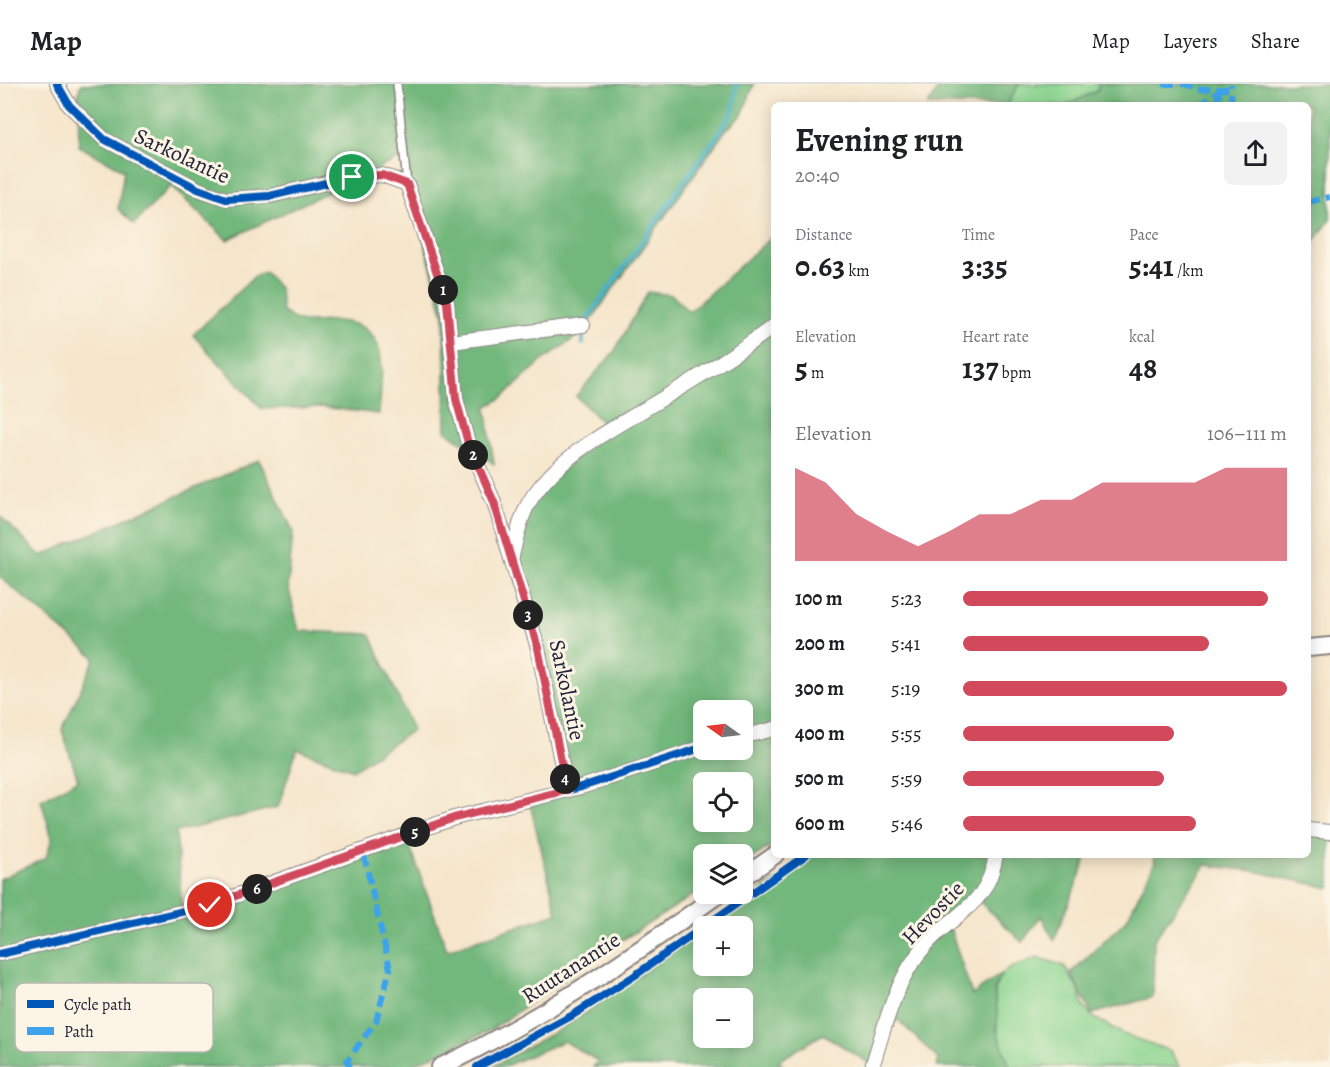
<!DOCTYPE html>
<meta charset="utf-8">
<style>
body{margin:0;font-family:Alegreya,serif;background:#f2f2f2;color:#202124;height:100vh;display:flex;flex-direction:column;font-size:22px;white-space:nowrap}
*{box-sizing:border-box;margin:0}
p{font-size:20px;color:#757577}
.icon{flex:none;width:33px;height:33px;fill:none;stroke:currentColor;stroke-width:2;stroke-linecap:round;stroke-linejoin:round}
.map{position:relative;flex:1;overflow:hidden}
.drawer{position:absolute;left:771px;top:18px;width:540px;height:756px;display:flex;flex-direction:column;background:#fff;border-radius:9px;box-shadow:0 3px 15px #0003}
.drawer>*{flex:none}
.needle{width:39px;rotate:284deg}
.tools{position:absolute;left:693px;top:616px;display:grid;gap:12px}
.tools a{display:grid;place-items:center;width:60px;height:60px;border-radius:9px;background:#fff;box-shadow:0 3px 15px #0003;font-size:30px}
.pin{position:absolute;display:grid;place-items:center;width:51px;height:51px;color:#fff;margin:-26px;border:3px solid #fff;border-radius:50%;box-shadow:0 2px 6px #0007}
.km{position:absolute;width:30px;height:30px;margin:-15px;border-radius:50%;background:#222;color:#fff;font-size:16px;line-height:30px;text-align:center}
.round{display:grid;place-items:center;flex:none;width:63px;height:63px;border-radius:9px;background:#f2f2f2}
.summary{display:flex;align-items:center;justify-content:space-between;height:102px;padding:0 24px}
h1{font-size:33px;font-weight:700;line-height:45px}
.metrics{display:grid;grid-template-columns:repeat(3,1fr);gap:9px;height:102px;padding:6px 24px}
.metrics div{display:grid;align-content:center}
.metrics b{font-size:30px;font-weight:700}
.metrics small{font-size:16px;font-weight:400}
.metrics p{font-size:16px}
.chart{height:168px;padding:12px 24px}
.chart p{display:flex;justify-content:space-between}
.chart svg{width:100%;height:108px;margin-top:6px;fill:#d1495b;opacity:.7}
ul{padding:0 24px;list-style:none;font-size:20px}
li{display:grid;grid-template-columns:96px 72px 1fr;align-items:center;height:45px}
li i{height:15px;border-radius:8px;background:#d1495b}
header{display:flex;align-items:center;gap:36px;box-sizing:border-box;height:84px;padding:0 30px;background:#fff;border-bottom:2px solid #e0e0e0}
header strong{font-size:28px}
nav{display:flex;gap:33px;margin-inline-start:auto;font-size:21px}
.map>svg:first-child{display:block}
.green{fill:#8dd692;stroke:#587c66;stroke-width:1.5}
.forest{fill:#72b77c;stroke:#4a6c5c;stroke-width:1.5;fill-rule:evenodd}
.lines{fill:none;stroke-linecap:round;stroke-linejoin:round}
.stream{stroke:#4bb2c9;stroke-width:4}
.service-casing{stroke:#8c8482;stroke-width:10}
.minor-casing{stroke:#8c8482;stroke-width:16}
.tertiary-casing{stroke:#8c8482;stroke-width:20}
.service{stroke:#fff;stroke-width:7}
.minor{stroke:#fff;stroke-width:14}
.tertiary{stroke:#fff;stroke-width:16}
.quiet{stroke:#3ea2ec;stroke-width:6;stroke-dasharray:12 6;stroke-linecap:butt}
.cycleway-casing{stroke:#fcf5e5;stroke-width:11}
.cycleway{stroke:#0057b8;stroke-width:8}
.route-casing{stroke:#fff;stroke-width:12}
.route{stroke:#d1495b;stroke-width:8}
.labels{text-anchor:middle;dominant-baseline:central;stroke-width:6;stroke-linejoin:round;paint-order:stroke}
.street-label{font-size:22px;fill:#22223b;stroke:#fcf5e5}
.key{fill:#fcf5e5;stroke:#bbb6b2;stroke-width:1.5}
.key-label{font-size:16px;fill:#22223b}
</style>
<header>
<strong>Map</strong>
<nav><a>Map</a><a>Layers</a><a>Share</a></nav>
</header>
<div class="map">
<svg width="1330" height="983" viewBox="0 0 1330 983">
<rect width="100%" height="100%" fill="#fcf5e5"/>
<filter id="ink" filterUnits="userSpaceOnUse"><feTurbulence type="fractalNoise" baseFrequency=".0167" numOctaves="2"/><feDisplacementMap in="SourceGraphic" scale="12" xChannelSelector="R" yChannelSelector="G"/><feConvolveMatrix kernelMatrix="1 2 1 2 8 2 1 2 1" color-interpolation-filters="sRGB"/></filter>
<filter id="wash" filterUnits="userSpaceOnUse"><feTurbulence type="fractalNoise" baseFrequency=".008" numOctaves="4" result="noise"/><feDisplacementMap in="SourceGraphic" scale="24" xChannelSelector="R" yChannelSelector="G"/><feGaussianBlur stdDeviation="1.35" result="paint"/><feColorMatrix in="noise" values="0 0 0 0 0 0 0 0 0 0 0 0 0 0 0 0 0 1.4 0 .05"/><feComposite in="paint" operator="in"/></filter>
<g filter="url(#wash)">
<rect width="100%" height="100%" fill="#f5e5ca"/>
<!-- green -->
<g class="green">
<path d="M1019,0H1099L1097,7L1067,21H1007Z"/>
<path d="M1037,873L1064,882L1079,906L1083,922L1093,933L1125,951L1171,967L1180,983H1010C999,967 986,901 1003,889C1012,882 1027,878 1037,873Z"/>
</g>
<!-- forest -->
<g class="forest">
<path d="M81,0H754L742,31L725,47L582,249L542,277L502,314L486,323L494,380L446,347L444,232L402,73L227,156L171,102L134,140L118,125L124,86L79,62L78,9Z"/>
<path d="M941,0H1019L1007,21H928Z"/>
<path d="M1099,0H1330V136L1308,166V21H1067L1097,7Z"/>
<path d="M774,151V760L743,780L742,771H704L703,805L616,860L489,947L407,983H0V795L46,774L52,754L41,716L78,696L62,646L95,574L0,493V432L41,472L259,376L293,447L288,502L299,547L370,550L413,646L353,686L297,665L278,723L176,748L182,827L406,751L447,866L557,829L529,716L567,706L511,474L531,414L609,346L576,312L614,268L648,208L672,211L689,228ZM704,627H742V666H704ZM704,699H742V738H704Z"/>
<path d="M265,188L280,205L282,227C301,242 307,238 330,237C393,235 382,286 379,330L322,323L262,325L193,251L256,191Z"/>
<path d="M1308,746L1330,748V804L1254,787L1206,781L1154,856L1153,913L1092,930L1071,889L1127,835L1155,778L1153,771H1308Z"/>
<path d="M813,771H1088L1054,856L1041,832L1022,858L978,816L949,841L972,911L1002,889L994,906L998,932L996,945L1010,983H937L938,975L897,935L872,981L823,950L778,977L785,983H593L598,977L564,957L503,983H491L566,942L703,847L704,882H742V843H709ZM704,915H742V954H704Z"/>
</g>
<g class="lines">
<!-- stream -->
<path class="stream" d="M583,260V241L732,30L737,0"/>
</g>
</g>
<g filter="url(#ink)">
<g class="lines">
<defs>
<path id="service" d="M397,0L407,100"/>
<g id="minor">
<path d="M57,0L69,21L104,55L198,105L226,115L270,112L352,93L382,91L407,100L447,219L456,315L468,359L494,418L538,564L567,706"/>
<path d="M451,258L583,241"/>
<path d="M512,472C517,452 521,429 533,412C563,369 611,346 655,319C696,295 736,270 774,242"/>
<path d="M742,653L774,645"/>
<path d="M1308,746L1330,748"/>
<path d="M0,870L210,821L454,734L581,703L704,663"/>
<path d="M872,983C885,942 895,895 925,862C955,827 987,824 996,771"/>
</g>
<g id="tertiary">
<path d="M1308,564L1330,562"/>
<path d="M742,794L775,771"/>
<path d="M440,983C540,936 629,874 719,810"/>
</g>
</defs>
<!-- service casing -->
<use href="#service" class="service-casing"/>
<!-- minor casing -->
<use href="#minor" class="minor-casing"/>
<!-- tertiary casing -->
<use href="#tertiary" class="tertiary-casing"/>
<!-- service -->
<use href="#service" class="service"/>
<!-- minor -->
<use href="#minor" class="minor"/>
<!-- tertiary -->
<use href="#tertiary" class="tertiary"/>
<!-- quiet -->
<g class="quiet">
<path d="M1163,0H1184L1200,5H1230"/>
<path d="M1199,21L1221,6"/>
<path d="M1216,21L1221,6"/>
<path d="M1231,21V0"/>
<path d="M1308,118L1330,113"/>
<path d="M350,983L347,977L376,937L390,885L363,767"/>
</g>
<defs>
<g id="cycleway">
<path d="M57,0L69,21L104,55L198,105L226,115L270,112L352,93L382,91L407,100L447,219L456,315L468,359L494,418L538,564L567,706"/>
<path d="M0,870L210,821L454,734L581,703L704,663"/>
<path d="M477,983L573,931L634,892L806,771"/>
</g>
</defs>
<!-- cycleway casing -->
<use href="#cycleway" class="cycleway-casing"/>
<!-- cycleway -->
<use href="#cycleway" class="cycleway"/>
</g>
</g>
<g class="lines" filter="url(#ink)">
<defs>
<path id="route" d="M210,821L454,734L567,706L538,564L494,418L468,359L456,315L447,219L407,100L382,91L352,93"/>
</defs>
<!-- route casing -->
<use href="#route" class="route-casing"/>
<!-- route -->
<use href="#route" class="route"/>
</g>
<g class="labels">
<!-- street labels -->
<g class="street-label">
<text transform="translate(182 72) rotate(25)">Sarkolantie</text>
<text transform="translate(567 606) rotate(78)">Sarkolantie</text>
<text transform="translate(933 829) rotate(-46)">Hevostie</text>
<text transform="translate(571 884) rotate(-33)">Ruutanantie</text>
</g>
</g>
<!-- legend -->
<rect x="15" y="899" width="198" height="69" rx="9" class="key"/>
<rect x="27" y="916" width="27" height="8" fill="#0057b8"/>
<rect x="27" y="943" width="27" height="8" fill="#3ea2ec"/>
<g class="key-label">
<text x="64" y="926">Cycle path</text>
<text x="64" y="953">Path</text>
</g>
</svg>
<div class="tools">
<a><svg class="needle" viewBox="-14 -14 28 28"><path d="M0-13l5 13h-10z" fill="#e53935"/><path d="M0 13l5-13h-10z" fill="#757577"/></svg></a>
<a><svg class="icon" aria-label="locate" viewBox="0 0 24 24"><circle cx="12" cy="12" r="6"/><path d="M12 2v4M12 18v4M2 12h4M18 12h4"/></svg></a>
<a><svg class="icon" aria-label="layers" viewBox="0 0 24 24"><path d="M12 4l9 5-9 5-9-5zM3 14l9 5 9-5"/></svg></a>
<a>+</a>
<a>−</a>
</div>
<div class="pin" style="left:352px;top:93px;background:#1e9e55"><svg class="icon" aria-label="arrive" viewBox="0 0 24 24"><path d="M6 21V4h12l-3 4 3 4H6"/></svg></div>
<div class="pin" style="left:210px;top:821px;background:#d93025"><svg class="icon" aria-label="check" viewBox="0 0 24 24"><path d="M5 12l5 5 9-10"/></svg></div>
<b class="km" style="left:443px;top:206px">1</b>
<b class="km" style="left:473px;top:371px">2</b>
<b class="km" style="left:528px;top:531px">3</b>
<b class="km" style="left:565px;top:695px">4</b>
<b class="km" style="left:415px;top:748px">5</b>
<b class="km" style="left:257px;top:805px">6</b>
<section class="drawer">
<div class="summary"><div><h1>Evening run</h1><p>20:40</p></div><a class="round"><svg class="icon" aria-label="share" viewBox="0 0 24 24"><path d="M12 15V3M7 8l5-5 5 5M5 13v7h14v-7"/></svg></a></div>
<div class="metrics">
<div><p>Distance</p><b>0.63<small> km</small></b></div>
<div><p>Time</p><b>3:35</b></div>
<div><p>Pace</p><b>5:41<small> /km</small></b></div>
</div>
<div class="metrics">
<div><p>Elevation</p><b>5<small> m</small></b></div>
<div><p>Heart rate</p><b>137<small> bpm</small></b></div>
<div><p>kcal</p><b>48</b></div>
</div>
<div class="chart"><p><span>Elevation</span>106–111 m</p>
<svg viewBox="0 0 160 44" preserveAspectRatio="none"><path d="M0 44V6L10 12L20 25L30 32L40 38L50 32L60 25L70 25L80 19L90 19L100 12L110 12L120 12L130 12L140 6L150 6L160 6V44z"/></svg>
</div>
<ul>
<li><b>100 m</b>5:23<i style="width:94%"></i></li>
<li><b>200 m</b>5:41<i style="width:76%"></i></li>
<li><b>300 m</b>5:19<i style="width:100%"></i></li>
<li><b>400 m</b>5:55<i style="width:65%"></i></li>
<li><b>500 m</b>5:59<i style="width:62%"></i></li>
<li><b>600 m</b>5:46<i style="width:72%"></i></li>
</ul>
</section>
</div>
